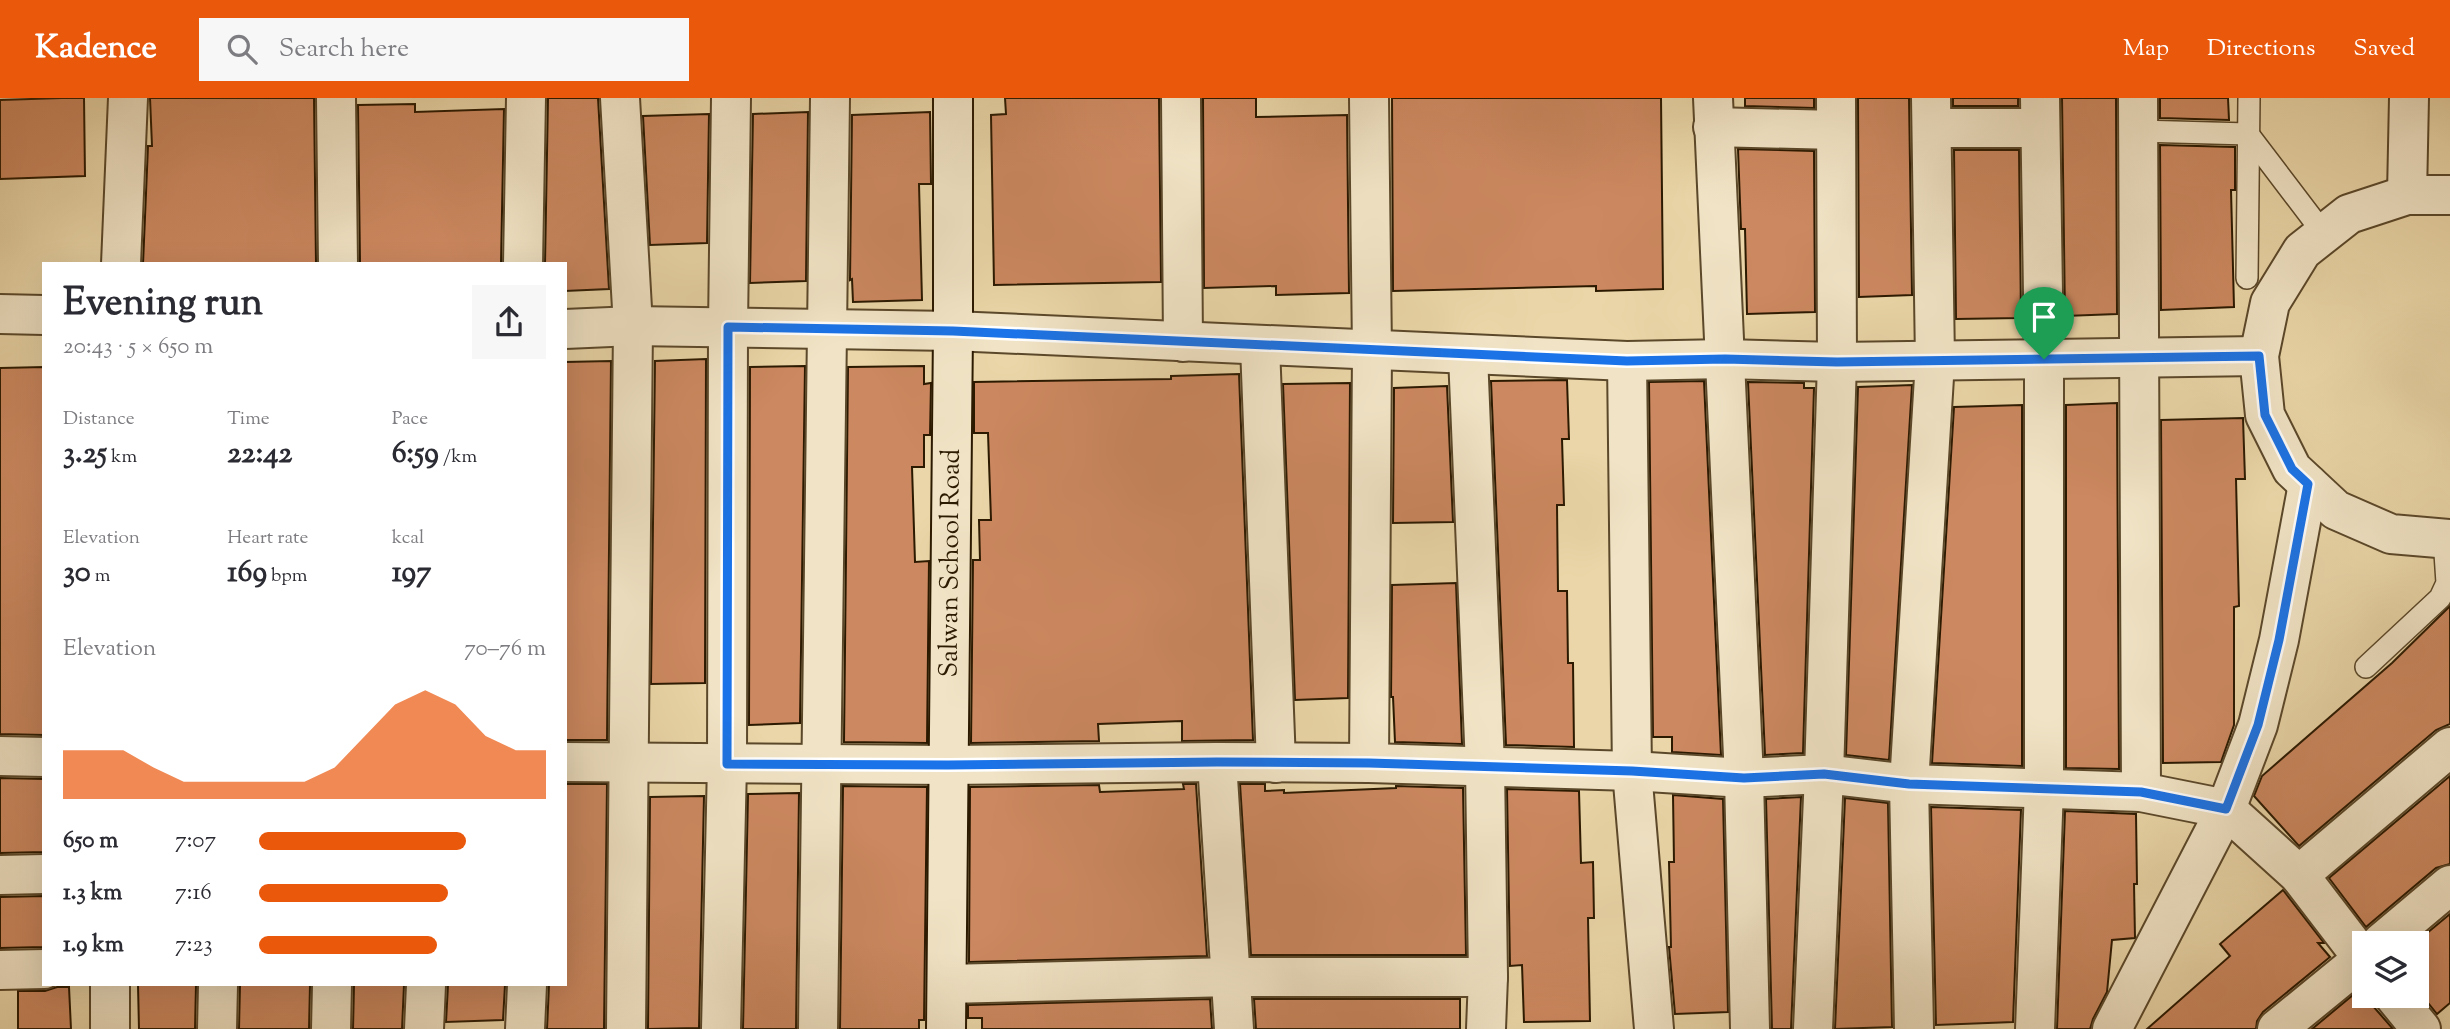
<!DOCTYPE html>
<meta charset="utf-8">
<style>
body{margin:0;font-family:"Sorts Mill Goudy",serif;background:#f7f7f7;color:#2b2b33;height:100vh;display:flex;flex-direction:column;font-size:26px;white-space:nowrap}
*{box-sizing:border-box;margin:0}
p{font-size:23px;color:#7c7c81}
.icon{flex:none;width:38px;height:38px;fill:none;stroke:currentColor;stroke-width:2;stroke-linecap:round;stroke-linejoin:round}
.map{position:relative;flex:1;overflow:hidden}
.details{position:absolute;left:42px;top:164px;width:525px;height:724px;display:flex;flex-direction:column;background:#fff;border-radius:0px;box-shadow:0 7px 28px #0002}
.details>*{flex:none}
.fabs{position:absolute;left:2352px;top:833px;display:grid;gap:14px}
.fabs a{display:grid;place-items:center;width:77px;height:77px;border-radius:0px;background:#fff;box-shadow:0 7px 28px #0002;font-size:35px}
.pin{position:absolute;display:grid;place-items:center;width:60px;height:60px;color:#fff;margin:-72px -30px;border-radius:50% 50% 50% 0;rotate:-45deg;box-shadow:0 0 7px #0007}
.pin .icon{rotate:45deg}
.round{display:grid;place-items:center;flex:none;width:74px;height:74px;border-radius:0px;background:#f7f7f7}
.summary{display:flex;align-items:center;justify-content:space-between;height:119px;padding:0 21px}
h1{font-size:38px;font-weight:700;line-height:52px}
.stats{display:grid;grid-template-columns:repeat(3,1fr);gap:10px;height:119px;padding:7px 21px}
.stats div{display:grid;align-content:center}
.stats b{font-size:30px;font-weight:700}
.stats small{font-size:19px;font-weight:400}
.stats p{font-size:19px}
.chart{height:196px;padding:14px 21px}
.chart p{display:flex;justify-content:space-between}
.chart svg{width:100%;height:126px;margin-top:7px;fill:#ea580c;opacity:.7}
ul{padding:0 21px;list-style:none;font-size:23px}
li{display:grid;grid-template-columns:112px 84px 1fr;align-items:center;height:52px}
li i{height:18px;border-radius:9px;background:#ea580c}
header{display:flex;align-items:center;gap:42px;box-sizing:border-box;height:98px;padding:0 35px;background:#ea580c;color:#fff}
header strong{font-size:33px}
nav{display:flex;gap:38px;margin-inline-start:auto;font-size:24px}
.search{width:490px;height:63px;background:#f7f7f7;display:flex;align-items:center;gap:18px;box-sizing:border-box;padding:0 24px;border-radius:0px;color:#7c7c81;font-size:26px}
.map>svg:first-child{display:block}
.building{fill:#cc8860;stroke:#2b1900;stroke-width:2}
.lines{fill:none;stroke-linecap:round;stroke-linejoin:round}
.lane-casing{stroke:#5b482a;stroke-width:24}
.street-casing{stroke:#5b482a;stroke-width:42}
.secondary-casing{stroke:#2b1900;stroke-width:42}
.lane{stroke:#f1e4c6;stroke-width:21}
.street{stroke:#f1e4c6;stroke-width:38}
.secondary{stroke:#f1e4c6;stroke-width:38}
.route-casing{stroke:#fff;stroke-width:14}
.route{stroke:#1a73e8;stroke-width:9}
.labels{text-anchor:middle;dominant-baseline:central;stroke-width:6;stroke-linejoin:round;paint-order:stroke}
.street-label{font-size:26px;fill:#2b1900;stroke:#f1e4c6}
</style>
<header>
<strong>Kadence</strong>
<div class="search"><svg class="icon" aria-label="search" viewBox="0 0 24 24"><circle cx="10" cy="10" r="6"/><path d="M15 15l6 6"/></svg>Search here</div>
<nav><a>Map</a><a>Directions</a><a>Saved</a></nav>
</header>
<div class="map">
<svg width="2450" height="931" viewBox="0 0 2450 931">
<rect width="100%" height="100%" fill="#ead6a8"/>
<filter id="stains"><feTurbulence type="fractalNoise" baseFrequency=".00286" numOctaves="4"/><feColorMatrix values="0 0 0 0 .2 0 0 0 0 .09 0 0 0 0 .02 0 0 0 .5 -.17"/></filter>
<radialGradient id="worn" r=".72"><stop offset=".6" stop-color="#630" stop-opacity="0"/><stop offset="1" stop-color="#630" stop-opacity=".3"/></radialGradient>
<!-- building -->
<g class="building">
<path d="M62,0H84L85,78L0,81V2Z"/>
<path d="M150,0H314L316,166H143L148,48H152Z"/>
<path d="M548,0H598L609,191L565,193V166H545Z"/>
<path d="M1005,0H1159L1161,184L994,187L991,17L1006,16Z"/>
<path d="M1203,0H1256V19L1347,17L1349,195L1276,197V188L1204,190Z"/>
<path d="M1392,0H1661L1663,191L1596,193V188L1393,193Z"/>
<path d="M1745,0H1814V10L1745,8Z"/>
<path d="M1858,0H1909L1912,197L1859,199Z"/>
<rect x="1953" y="0" width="65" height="8"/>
<path d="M2062,0H2116L2117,216L2065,218Z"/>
<path d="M2160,0H2228L2229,22L2160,20Z"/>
<path d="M415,6V14L504,11L501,166H360L358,7Z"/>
<path d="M808,14L806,183L750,185L753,16Z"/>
<path d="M930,14L931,86H919L922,202L853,204L852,181L850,182L852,17Z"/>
<path d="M709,16L707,145L650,147L643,18Z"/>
<path d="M2160,47L2235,49V92H2231L2234,209L2161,212Z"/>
<path d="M1738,51L1814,53L1815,214L1747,216L1745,131H1741Z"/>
<path d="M1954,52H2019L2021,220L1956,221Z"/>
<path d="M706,261L705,585L651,586L655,263Z"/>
<path d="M611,263L607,642H565V264Z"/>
<path d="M805,268L800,625L749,627L750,269Z"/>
<path d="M924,268V286L931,285L930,337H924V369H912L915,464L929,463L927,645L844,644L848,269Z"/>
<path d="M44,269V637L0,636V270Z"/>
<path d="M1239,276L1253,642L1182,643V623L1098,626L1099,643L971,645L973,462H980L979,422H991L988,335H974V284L1171,281V278Z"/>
<path d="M1567,282L1569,341H1562L1564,407H1557L1558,493H1567L1568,565H1573L1574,649L1506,647L1491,283Z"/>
<path d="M1704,283L1721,657L1672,654V639H1653L1649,284Z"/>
<path d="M1748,284L1804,285V290H1814L1803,655L1765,657Z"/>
<path d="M1350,285L1348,600L1295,602L1283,286Z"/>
<path d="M1912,287L1889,662L1846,657L1858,289Z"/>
<path d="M1447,288L1453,424L1393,425L1394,290Z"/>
<path d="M2117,305L2119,671L2066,670V307Z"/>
<path d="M2022,307V668L1932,665L1954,309Z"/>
<path d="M2243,320L2245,381H2236L2239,508L2234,509V627L2221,664L2163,665L2161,322Z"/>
<path d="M1456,485L1462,646L1395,644L1393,599H1391L1392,487Z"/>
<path d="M2450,508V626L2436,632L2299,748L2254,698L2262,678L2392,565Z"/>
<path d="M2450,678V766L2436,770L2366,829L2329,780Z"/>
<path d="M0,680L44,681V754L0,755Z"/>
<path d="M565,686H607L604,931H547L549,887H565Z"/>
<path d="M1183,686H1196L1207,858L969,864L970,689L1099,687L1100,694L1184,691Z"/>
<path d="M1240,686H1265V693L1284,692V695L1396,690V688L1463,690L1466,857H1251Z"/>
<path d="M843,688L927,689L924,922H919V931H840Z"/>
<path d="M1507,691L1579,693L1581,765L1593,764L1594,820H1588L1590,923L1524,924L1522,867L1510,868Z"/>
<path d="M799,695L796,931H743L748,696Z"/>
<path d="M1673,697L1723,701L1728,914L1675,916L1669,849H1671L1669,764H1674Z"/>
<path d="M704,698L699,930L648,931L650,699Z"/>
<path d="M1801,699L1791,931H1772L1766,701Z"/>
<path d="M1845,700L1888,705L1892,929L1835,931Z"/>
<path d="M1931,709L2021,712L2013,924L1936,927Z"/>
<path d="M2065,713L2136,716L2137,786H2134L2135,840L2112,842L2107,894L2093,921L2090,931H2057Z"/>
<path d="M2283,792L2324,845H2318L2330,859L2263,914L2257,923L2256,931H2147L2230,858L2220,846Z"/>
<path d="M44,798V849L0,850V799Z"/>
<path d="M2450,816V905L2437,916L2417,891V845H2415Z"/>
<path d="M138,887H196L195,931H139Z"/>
<path d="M240,887H310L309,931H239Z"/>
<path d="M354,887H404L402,931H353Z"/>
<path d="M448,887H505L503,922L446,924Z"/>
<path d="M57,889H69L71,931H18V893H45Z"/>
<path d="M2359,892L2393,931H2312Z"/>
<path d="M1210,901L1212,931H982V920H968V907Z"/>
<path d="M1254,901H1460V931H1256Z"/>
</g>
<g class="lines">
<defs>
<g id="lane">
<path d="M2138,33L2248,36L2324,136"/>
<path d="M2247,180L2249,0"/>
<path d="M2366,569L2440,500L2447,485L2444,440"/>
</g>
<g id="street">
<path d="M336,0L338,166"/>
<path d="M620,0L633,228L626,931"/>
<path d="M1181,0L1183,244"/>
<path d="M1713,0L1744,680L1750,931"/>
<path d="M2138,0L2141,694"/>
<path d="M1713,29L1836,32"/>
<path d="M1932,30H2040"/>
<path d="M2407,97L2409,0"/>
<path d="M2450,97H2407L2349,116L2302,153L2270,205L2259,258L2265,317L2292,371L2336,412L2391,436L2450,441"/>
<path d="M121,166L128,0"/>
<path d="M523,166L526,0"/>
<path d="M0,216L44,217"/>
<path d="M565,231L633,228L953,233L1627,263L1725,261L1837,264L2259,258"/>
<path d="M1260,248L1276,665"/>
<path d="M1468,257L1485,668L1488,879L1486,931"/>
<path d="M1627,263L1632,673L1654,931"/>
<path d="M0,658L44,659"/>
<path d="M565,664L948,667L1217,664L1369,665L1632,673L1744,680L1824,676L1909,686L2141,694L2226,711L2299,777L2364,862"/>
<path d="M1217,664L1234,931"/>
<path d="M1369,665L1372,253L1369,0"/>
<path d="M0,777L44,776"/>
<path d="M2299,777L2450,649"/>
<path d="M2381,845L2450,787"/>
<path d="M0,872L44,871"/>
<path d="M947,886L1232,879H1488"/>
<path d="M110,887V931"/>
<path d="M2394,898L2421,931"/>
<path d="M217,931L218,887"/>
<path d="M331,931L332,887"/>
<path d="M424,931L426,887"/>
<path d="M525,931L527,887"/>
<path d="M721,931L727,666L728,229L731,0"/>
<path d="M818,931L830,0"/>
<path d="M1813,931L1824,676L1837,264L1836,0"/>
<path d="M1914,931L1909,686L1935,263L1931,0"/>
<path d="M2035,931L2044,690V261L2040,0"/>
<path d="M2112,931L2226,711L2258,627L2279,542L2308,386"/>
<path d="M2277,931L2364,860"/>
</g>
<g id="secondary">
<path id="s1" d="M946,931L953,233V0"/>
</g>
</defs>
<!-- lane casing -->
<use href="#lane" class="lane-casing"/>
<!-- street casing -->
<use href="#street" class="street-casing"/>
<!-- secondary casing -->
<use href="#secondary" class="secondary-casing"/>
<!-- lane -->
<use href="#lane" class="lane"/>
<!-- street -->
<use href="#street" class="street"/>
<!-- secondary -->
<use href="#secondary" class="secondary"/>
</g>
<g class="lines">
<defs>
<path id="route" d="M728,229L953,233L1627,263L1725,261L1837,264L2259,258L2265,317L2292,371L2308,386L2279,542L2258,627L2226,711L2141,694L1909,686L1824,676L1744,680L1632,673L1369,665L1217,664L948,667L727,666Z"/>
</defs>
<!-- route casing -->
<use href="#route" class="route-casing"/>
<!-- route -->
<use href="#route" class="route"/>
</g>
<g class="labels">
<!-- street labels -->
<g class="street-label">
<text stroke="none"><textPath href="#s1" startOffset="466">Salwan School Road</textPath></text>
</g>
</g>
<rect width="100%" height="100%" filter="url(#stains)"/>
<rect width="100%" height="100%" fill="url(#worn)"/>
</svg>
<div class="fabs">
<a><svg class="icon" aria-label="layers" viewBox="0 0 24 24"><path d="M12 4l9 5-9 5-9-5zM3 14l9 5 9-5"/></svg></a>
</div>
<div class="pin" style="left:2044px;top:261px;background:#1e9e55"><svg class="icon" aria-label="arrive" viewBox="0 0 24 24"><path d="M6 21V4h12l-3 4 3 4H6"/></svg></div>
<section class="details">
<div class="summary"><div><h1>Evening run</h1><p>20:43 · 5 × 650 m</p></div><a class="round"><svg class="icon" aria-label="share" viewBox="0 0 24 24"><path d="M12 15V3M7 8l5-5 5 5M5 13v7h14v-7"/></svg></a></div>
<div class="stats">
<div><p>Distance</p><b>3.25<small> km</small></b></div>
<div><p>Time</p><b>22:42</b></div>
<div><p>Pace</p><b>6:59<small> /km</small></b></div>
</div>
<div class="stats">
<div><p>Elevation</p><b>30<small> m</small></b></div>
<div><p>Heart rate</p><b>169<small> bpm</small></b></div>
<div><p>kcal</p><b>197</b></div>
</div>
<div class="chart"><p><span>Elevation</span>70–76 m</p>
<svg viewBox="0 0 160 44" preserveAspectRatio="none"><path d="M0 44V27L10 27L20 27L30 33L40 38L50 38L60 38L70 38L80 38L90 33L100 22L110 11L120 6L130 11L140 22L150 27L160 27V44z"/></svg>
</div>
<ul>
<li><b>650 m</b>7:07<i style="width:72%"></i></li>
<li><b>1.3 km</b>7:16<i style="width:66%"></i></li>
<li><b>1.9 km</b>7:23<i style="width:62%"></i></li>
</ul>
</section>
</div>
